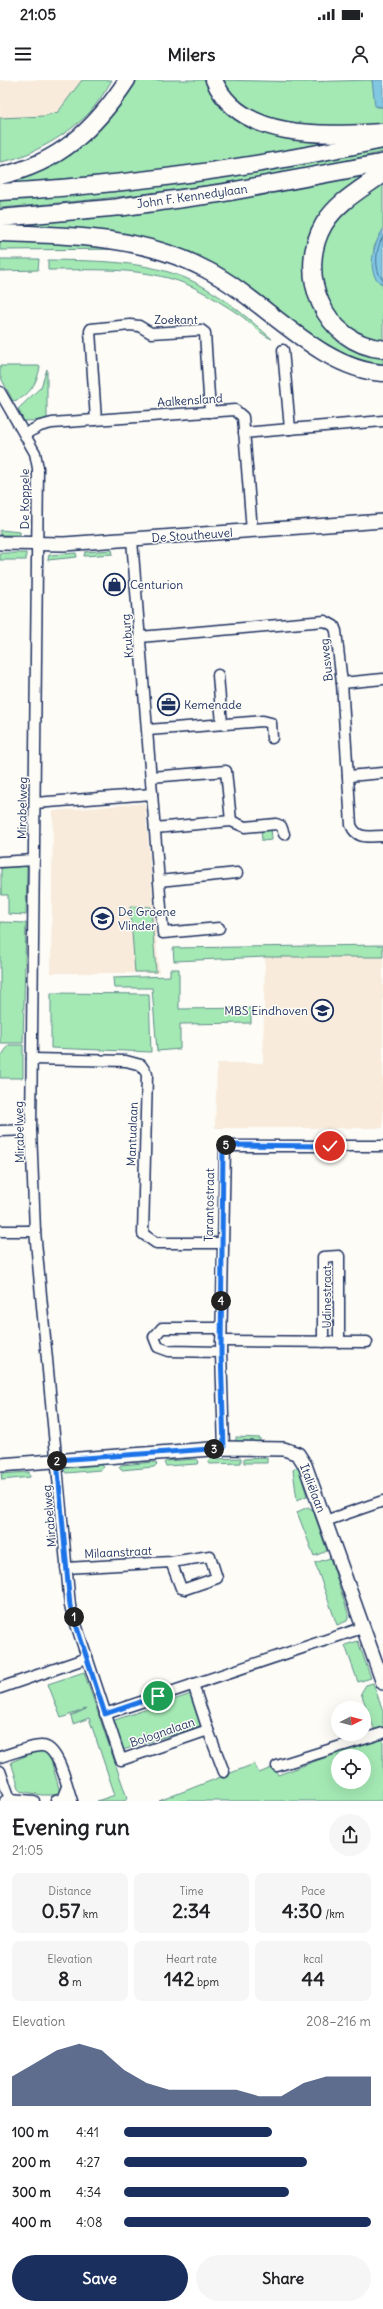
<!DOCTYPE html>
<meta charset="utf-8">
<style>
body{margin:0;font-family:Delius,sans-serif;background:#f6f6f6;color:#202124;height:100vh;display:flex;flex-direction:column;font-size:15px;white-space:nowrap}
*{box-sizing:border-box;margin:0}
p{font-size:13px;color:#757577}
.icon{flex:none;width:22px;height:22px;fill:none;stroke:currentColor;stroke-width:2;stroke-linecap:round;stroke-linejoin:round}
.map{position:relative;height:1721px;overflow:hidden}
.panel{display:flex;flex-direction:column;background:#fff;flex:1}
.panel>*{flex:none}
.needle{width:26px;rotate:84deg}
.fabs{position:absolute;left:331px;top:1621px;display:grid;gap:8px}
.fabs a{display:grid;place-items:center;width:40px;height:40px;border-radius:50%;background:#fff;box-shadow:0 4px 16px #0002;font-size:20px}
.pin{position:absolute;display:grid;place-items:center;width:34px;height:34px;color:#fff;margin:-17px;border:2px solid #fff;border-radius:50%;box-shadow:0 1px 4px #0007}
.km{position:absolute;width:20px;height:20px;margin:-10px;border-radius:50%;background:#222;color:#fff;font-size:11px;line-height:20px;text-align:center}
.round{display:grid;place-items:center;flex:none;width:42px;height:42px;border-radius:21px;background:#f6f6f6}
.overview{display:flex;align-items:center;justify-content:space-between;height:68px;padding:0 12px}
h1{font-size:22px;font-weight:800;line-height:30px}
.metrics{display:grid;grid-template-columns:repeat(3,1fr);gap:6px;height:68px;padding:4px 12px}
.metrics div{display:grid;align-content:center;border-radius:8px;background:#f6f6f6;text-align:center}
.metrics b{font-size:20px;font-weight:800}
.metrics small{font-size:11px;font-weight:400}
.metrics p{font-size:11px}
.chart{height:112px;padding:8px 12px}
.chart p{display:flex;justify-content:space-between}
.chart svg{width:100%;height:72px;margin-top:4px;fill:#1b2f5e;opacity:.7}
.cta{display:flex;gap:8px;margin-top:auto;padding:8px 12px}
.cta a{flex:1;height:46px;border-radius:24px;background:#1b2f5e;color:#fff;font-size:16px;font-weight:800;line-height:46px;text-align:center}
.cta a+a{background:#f6f6f6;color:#202124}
ul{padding:0 12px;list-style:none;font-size:13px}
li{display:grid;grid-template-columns:64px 48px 1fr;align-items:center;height:30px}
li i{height:10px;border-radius:5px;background:#1b2f5e}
.status{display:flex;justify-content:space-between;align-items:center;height:28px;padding:0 20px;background:#fff;direction:ltr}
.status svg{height:11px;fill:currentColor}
header{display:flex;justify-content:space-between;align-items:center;height:52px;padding:0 12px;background:#fff;font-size:18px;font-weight:800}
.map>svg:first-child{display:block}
.built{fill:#f8ebdb}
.green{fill:#a4e9b4;stroke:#608c89;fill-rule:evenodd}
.water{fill:#81c7e2;stroke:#588aad}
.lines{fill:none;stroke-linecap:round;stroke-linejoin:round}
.shore{stroke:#446c93;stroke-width:1}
.minor-casing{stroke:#1b2f5e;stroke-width:13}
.tertiary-casing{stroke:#1b2f5e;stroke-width:16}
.primary-casing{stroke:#1b2f5e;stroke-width:19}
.trunk-casing{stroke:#1b2f5e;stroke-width:20}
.minor{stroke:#fdfcf7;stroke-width:10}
.tertiary{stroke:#fdfcf7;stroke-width:13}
.primary{stroke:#fdfcf7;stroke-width:16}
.trunk{stroke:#fdfcf7;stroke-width:17}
.route-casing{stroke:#fff;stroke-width:8}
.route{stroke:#1a73e8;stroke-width:5}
.labels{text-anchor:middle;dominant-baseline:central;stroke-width:3;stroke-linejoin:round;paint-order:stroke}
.street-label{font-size:12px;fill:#1b2f5e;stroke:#fdfcf7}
.poi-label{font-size:12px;fill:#1b2f5e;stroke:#fdfcf7;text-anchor:start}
</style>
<div class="status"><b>21:05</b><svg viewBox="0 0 49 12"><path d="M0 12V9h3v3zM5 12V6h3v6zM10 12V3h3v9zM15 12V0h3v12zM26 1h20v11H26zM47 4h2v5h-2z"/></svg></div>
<header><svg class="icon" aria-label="menu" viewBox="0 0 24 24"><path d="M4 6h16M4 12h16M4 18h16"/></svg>Milers<svg class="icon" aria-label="person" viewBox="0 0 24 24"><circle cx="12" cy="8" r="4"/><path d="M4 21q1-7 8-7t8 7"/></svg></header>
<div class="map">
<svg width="383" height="1721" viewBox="0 0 383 1721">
<rect width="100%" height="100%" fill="#fdfcf7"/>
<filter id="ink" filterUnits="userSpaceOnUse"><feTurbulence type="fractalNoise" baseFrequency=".025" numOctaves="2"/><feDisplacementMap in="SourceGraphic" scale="8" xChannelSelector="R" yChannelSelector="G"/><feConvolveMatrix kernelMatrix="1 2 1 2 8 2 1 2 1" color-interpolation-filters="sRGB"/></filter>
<g filter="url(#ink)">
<!-- built -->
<g class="built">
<path d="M0,0H82L58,32L44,36L0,38Z"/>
<path d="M145,723L159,893H51L53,731Z"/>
<path d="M265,877H383V1048H215L217,983H263Z"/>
</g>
<!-- green -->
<g class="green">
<path d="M82,0H112C106,10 99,21 91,31C72,52 29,78 0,82V38L44,36L58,32Z"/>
<path d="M134,0H209L232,31L346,62L134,95L0,105V101L31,93Z"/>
<path d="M219,0L302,2L372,0L377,27H383V46L363,48L282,46L237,23Z"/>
<path d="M383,69V72C257,102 129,118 0,128V117L214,98Z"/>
<path d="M372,93L321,140L318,228L383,273V290L323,267L211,185L0,146Z"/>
<path d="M383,102V150L374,167L373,189L380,203L383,204V264L356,257L325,224L318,177L335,137Z"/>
<path d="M0,157L137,169L0,170Z"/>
<path d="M0,179H39L38,190L0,191Z"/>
<path d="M48,180C100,181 155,180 202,206C228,220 250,240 272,259C261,255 250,242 240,235C226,226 211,216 195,208C150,186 96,190 48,190Z"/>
<path d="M0,286H40C38,301 29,318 13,321L0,296Z"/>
<path d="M47,289V340L24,341L18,329L41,307Z"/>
<path d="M0,450L20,452V455H0Z"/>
<path d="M112,470L113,474L84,476L85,472Z"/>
<rect x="0" y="473" width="26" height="7"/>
<path d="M76,473L77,477L48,480L49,475Z"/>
<path d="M271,747L272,760L262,761L261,748Z"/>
<path d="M27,786L26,835L8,834V815H1V788Z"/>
<path d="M130,826L151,827L156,892H135Z"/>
<path d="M0,842L26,843L23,963H0Z"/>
<path d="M383,865V877H265L174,881L173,868Z"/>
<path d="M170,889H179V929L251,928V943L180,944V969L157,971L152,908H114L113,898L170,896Z"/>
<path d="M51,913L149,914L151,972L51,968Z"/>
<path d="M9,965H23V998H0V978Z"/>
<path d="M236,1357L260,1358L259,1364L236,1363Z"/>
<path d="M241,1378V1383L210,1384L208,1381L210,1379Z"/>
<path d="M267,1378V1383H244V1379Z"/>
<path d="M197,1379L199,1382L197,1384L166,1386L164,1383L166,1381Z"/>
<path d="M154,1382L157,1384L154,1387L121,1390L119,1387L121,1385Z"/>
<path d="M100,1384L104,1387L100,1390L66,1393L64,1390L66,1388Z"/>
<path d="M296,1388L299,1389L307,1416L297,1420L293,1390Z"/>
<path d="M29,1392L30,1397L2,1400L1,1394Z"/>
<path d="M308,1427L313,1430L327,1471L314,1476L297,1432Z"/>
<path d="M330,1478L349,1536L347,1541L337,1545L315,1483Z"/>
<path d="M358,1561L371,1598L358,1602L345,1565Z"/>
<path d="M84,1592L127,1718L125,1721H97L115,1715L89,1638L73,1644L71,1636L86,1629L61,1638L48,1604Z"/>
<path d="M373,1603L383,1631V1648L375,1651L361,1613L366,1605Z"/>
<path d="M191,1614L201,1643L200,1646L123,1670L112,1641Z"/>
<path d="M383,1656V1721H159L254,1684L259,1693L274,1687L278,1695ZM338,1676H364V1702H338Z"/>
<path d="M42,1669L49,1673L60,1712L57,1715H42L20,1711L11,1682Z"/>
</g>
<!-- water -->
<g class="water">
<path d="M372,0H383V27L375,26Z"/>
<path d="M383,150V204C364,196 374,162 383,150Z"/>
</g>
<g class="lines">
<!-- shore -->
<path class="shore" d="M383,157C376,167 373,190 383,200"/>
<defs>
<g id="minor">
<path d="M283,270L290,349"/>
<path d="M0,312L35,373L38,388L31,1050L35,1151L70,1526L121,1680L208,1650L193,1604"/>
<path d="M96,340L90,251L91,249L130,245L139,246L151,253L201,250L205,253L210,332"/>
<path d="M244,353L383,341"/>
<path d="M25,354L40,346L52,343L235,330L243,337L252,451"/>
<path d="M132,460L163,853L219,848"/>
<path d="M140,557L325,541L334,546L336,551L342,603L351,745C357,760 369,756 383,756"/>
<path d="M218,595L222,644"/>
<path d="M342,603L383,599"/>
<path d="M148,650L263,641L271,643L272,658"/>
<path d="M348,696L383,693"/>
<path d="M151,697L226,691L231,741"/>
<path d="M35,723L152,714"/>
<path d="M155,748L231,741L245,747L276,744L281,746L284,754"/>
<path d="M0,782L34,780"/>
<path d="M159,801L237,793"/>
<path d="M32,979L126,981L141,985L147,994L143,1154L156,1163H221"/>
<path d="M0,1051L31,1050"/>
<path d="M0,1151H35"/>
<path d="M221,1261L367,1262"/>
<path d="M323,1262V1177L339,1176V1262"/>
<path d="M221,1272L169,1271L158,1267L154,1257L162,1248H221"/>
<path d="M224,1368L221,1272L225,1066H383"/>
<path d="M325,1441L383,1421"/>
<path d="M66,1488L171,1482L210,1476L217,1498L185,1509L181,1508L171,1482"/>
<path d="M0,1608L87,1578"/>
<path d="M105,1634L362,1548"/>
<path d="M208,1650L224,1692"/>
<path d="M0,1677C11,1674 32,1665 42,1666C59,1666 67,1707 72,1721"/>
<path d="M277,1686L383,1653"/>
<path d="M0,1691L10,1719L5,1721"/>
<path d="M10,1719L34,1721"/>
<path d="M56,1721L62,1719L67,1707"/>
</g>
<g id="tertiary">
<path d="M0,463L64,464L383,441"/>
<path d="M0,1385L224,1368L284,1369L298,1374L305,1385L383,1603"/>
</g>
<g id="primary">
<path d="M214,0C240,62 329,55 383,52"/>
<path d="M0,96C59,83 95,49 127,0"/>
<path d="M0,112C130,105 256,87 383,60"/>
<path d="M0,138L121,127"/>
<path d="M0,153C70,155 144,156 207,190C264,219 318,289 383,293"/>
</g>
<g id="trunk">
<path d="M383,93C362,109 338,121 324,144C295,193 324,264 383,269"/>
<path d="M121,127L222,113L383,83"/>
</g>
</defs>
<!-- minor casing -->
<use href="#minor" class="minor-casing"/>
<!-- tertiary casing -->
<use href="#tertiary" class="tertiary-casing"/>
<!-- primary casing -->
<use href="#primary" class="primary-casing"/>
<!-- trunk casing -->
<use href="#trunk" class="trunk-casing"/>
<!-- minor -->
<use href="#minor" class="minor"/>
<!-- tertiary -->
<use href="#tertiary" class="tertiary"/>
<!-- primary -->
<use href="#primary" class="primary"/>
<!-- trunk -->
<use href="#trunk" class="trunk"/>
</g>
</g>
<g class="lines" filter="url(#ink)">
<defs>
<path id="route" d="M158,1616L105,1634L70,1526L57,1380L224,1368L221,1272L223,1069L228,1065L330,1066"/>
</defs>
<!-- route casing -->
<use href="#route" class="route-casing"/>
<!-- route -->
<use href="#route" class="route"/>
</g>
<!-- icons -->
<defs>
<symbol id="shop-ring" viewBox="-11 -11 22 22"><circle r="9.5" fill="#fdfcf7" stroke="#1b2f5e" stroke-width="1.5"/><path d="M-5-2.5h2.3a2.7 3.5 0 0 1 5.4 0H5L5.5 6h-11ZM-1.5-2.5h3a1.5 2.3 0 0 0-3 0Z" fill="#1b2f5e"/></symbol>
<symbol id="office-ring" viewBox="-11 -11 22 22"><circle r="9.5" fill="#fdfcf7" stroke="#1b2f5e" stroke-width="1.5"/><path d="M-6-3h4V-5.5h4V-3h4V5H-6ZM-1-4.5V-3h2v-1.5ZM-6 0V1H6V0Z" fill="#1b2f5e"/></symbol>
<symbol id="school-ring" viewBox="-11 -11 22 22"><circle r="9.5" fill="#fdfcf7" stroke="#1b2f5e" stroke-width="1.5"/><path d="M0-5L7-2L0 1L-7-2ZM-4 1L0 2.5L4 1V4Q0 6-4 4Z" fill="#1b2f5e"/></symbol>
</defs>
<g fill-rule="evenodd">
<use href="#shop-ring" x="102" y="492" width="25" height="25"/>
<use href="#office-ring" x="156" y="612" width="25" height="25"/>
<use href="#school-ring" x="90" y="826" width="25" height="25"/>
<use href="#school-ring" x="310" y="918" width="25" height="25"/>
</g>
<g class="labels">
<!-- street labels -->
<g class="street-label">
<text transform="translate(192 116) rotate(-8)">John F. Kennedylaan</text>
<text x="176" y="239">Zoekant</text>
<text transform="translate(190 320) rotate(-4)">Aalkensland</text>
<text transform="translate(24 419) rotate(-90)">De Koppele</text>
<text transform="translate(192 455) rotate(-4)">De Stoutheuvel</text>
<text transform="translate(127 556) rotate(-95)">Kruburg</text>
<text transform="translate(326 580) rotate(-96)">Busweg</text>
<text transform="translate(22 728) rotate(-89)">Mirabelweg</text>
<text transform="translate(19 1052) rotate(-91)">Mirabelweg</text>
<text transform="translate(132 1054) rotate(-88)">Mantualaan</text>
<text transform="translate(209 1125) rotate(-89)">Tarantostraat</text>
<text transform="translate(326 1217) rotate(-90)">Udinestraat</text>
<text transform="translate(313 1408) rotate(69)">Italiëlaan</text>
<text transform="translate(49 1436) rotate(-95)">Mirabelweg</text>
<text transform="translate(118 1472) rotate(-3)">Milaanstraat</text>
<text transform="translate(162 1652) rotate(-19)">Bolognalaan</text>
</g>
<!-- poi labels -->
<g class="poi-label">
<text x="130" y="504">Centurion</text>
<text x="184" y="624">Kemenade</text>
<text x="118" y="831">De Groene<tspan x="118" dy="14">Vlinder</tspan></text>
<text x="308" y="930" text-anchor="end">MBS Eindhoven</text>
</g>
</g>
</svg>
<div class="fabs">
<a><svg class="needle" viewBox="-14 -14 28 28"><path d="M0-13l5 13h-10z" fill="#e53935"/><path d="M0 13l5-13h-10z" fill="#757577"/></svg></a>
<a><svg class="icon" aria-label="locate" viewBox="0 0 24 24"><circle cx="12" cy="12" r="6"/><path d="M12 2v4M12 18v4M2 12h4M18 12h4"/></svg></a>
</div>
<div class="pin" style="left:158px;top:1616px;background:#1e9e55"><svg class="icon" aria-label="arrive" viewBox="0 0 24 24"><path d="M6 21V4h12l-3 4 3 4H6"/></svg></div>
<div class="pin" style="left:330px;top:1066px;background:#d93025"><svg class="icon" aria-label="check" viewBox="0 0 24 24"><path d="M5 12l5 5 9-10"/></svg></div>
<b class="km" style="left:74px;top:1537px">1</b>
<b class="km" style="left:57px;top:1381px">2</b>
<b class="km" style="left:214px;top:1369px">3</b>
<b class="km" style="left:221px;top:1221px">4</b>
<b class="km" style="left:226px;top:1065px">5</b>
</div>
<section class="panel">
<div class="overview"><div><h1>Evening run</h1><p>21:05</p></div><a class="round"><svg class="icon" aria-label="share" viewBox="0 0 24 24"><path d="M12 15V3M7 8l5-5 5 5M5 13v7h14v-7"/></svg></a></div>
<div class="metrics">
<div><p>Distance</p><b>0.57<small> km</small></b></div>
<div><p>Time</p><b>2:34</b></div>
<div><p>Pace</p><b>4:30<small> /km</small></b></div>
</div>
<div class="metrics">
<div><p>Elevation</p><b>8<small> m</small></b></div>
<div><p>Heart rate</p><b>142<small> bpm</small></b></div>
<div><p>kcal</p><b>44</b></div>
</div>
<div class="chart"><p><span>Elevation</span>208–216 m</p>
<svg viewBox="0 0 160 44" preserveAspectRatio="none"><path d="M0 44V26L10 18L20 10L30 6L40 10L50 22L60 30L70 34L80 34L90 34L100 34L110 38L120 38L130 30L140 26L150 26L160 26V44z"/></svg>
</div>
<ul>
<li><b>100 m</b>4:41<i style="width:60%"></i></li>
<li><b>200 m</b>4:27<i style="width:74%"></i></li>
<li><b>300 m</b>4:34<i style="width:67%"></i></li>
<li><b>400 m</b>4:08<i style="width:100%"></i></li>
</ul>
<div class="cta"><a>Save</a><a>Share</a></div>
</section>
